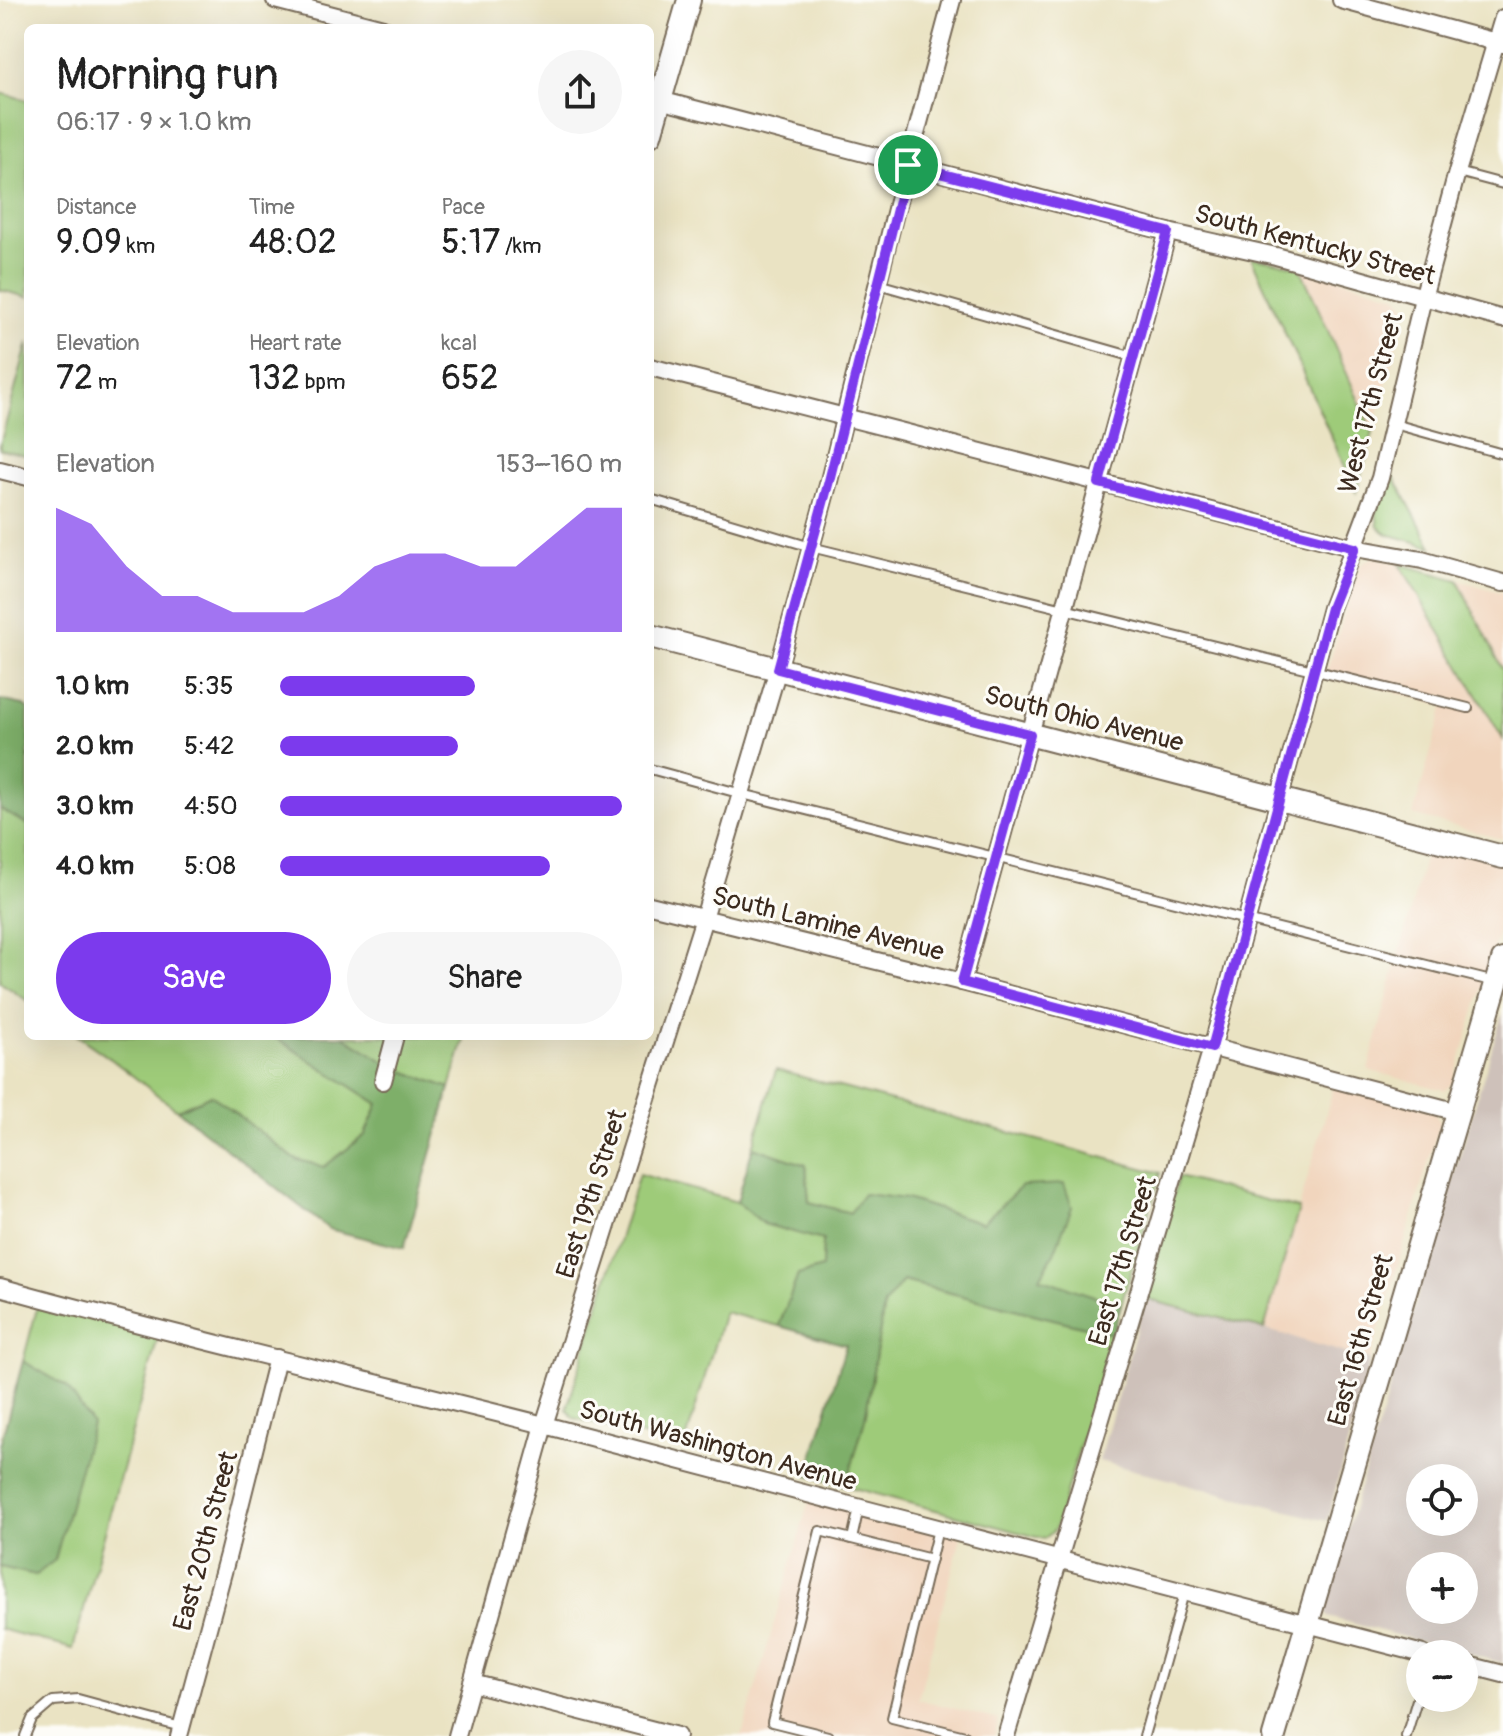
<!DOCTYPE html>
<meta charset="utf-8">
<style>
body{margin:0;font-family:Pangolin,sans-serif;background:#f6f6f6;color:#222;height:100vh;display:flex;flex-direction:column;font-size:30px;white-space:nowrap}
*{box-sizing:border-box;margin:0}
p{font-size:26px;color:#767676}
.icon{flex:none;width:44px;height:44px;fill:none;stroke:currentColor;stroke-width:2;stroke-linecap:round;stroke-linejoin:round}
.map{position:relative;flex:1;overflow:hidden}
.details{position:absolute;left:24px;top:24px;width:630px;height:1016px;display:flex;flex-direction:column;background:#fff;border-radius:12px;box-shadow:0 8px 32px #0002}
.details>*{flex:none}
.fabs{position:absolute;left:1406px;top:1464px;display:grid;gap:16px}
.fabs a{display:grid;place-items:center;width:72px;height:72px;border-radius:50%;background:#fff;box-shadow:0 8px 32px #0002;font-size:40px}
.pin{position:absolute;display:grid;place-items:center;width:68px;height:68px;color:#fff;margin:-34px;border:4px solid #fff;border-radius:50%;box-shadow:0 2px 8px #0007}
.round{display:grid;place-items:center;flex:none;width:84px;height:84px;border-radius:42px;background:#f6f6f6}
.overview{display:flex;align-items:center;justify-content:space-between;height:136px;padding:0 32px}
h1{font-size:44px;font-weight:600;line-height:60px}
.metrics{display:grid;grid-template-columns:repeat(3,1fr);gap:12px;height:136px;padding:8px 32px}
.metrics div{display:grid;align-content:center}
.metrics b{font-size:34px;font-weight:600}
.metrics small{font-size:22px;font-weight:400}
.metrics p{font-size:22px}
.chart{height:224px;padding:16px 32px}
.chart p{display:flex;justify-content:space-between}
.chart svg{width:100%;height:144px;margin-top:8px;fill:#7c3aed;opacity:.7}
.primary-button{display:flex;gap:16px;margin-top:auto;padding:16px 32px}
.primary-button a{flex:1;height:92px;border-radius:48px;background:#7c3aed;color:#fff;font-size:32px;font-weight:600;line-height:92px;text-align:center}
.primary-button a+a{background:#f6f6f6;color:#222}
ul{padding:0 32px;list-style:none;font-size:26px}
li{display:grid;grid-template-columns:128px 96px 1fr;align-items:center;height:60px}
li i{height:20px;border-radius:10px;background:#7c3aed}
.map>svg:first-child{display:block}
.built{fill:#f1d5bd}
.industrial{fill:#cec1ba;fill-rule:evenodd}
.green{fill:#9ecb79;stroke:#6c7a4c;stroke-width:2}
.forest{fill:#7eaf69;stroke:#5c6c44;stroke-width:2}
.lines{fill:none;stroke-linecap:round;stroke-linejoin:round}
.lane-casing{stroke:#786b58;stroke-width:12}
.street-casing{stroke:#786b58;stroke-width:20}
.secondary-casing{stroke:#786b58;stroke-width:26}
.lane{stroke:#fff;stroke-width:8}
.street{stroke:#fff;stroke-width:16}
.secondary{stroke:#fff;stroke-width:22}
.route-casing{stroke:#fff;stroke-width:16}
.route{stroke:#7c3aed;stroke-width:10}
.labels{text-anchor:middle;dominant-baseline:central;stroke-width:6;stroke-linejoin:round;paint-order:stroke}
.street-label{font-size:26px;fill:#3b2a1e;stroke:#fdfcf7}
</style>
<div class="map">
<svg width="1503" height="1736" viewBox="0 0 1503 1736">
<rect width="100%" height="100%" fill="#fdfcf7"/>
<filter id="ink" filterUnits="userSpaceOnUse"><feTurbulence type="fractalNoise" baseFrequency=".0125" numOctaves="2"/><feDisplacementMap in="SourceGraphic" scale="16" xChannelSelector="R" yChannelSelector="G"/><feConvolveMatrix kernelMatrix="1 2 1 2 8 2 1 2 1" color-interpolation-filters="sRGB"/></filter>
<filter id="wash" filterUnits="userSpaceOnUse"><feTurbulence type="fractalNoise" baseFrequency=".006" numOctaves="4" result="noise"/><feDisplacementMap in="SourceGraphic" scale="32" xChannelSelector="R" yChannelSelector="G"/><feGaussianBlur stdDeviation="1.8" result="paint"/><feColorMatrix in="noise" values="0 0 0 0 0 0 0 0 0 0 0 0 0 0 0 0 0 1.4 0 .05"/><feComposite in="paint" operator="in"/></filter>
<g filter="url(#wash)">
<rect width="100%" height="100%" fill="#eae3c3"/>
<!-- built -->
<g class="built">
<path d="M1300,267L1396,295L1405,303V313L1373,433Z"/>
<path d="M1374,557L1400,564L1503,739V838H1497L1413,815L1444,705L1326,673L1360,565Z"/>
<path d="M1458,580L1503,593V670Z"/>
<path d="M1429,841L1503,862V918L1453,1083L1444,1090L1368,1070Z"/>
<path d="M1335,1082L1433,1110L1440,1122L1370,1360L1264,1330Z"/>
<path d="M810,1497L961,1537L918,1699L999,1720L994,1736H740L743,1732Z"/>
</g>
<!-- industrial -->
<g class="industrial">
<path d="M1503,1012V1663L1328,1617L1324,1607ZM1420,1478H1464V1522H1420ZM1420,1566H1464V1610H1420Z"/>
<path d="M1145,1299L1264,1329L1370,1360L1327,1521L1099,1461Z"/>
</g>
<!-- green -->
<g class="green">
<path d="M0,93L28,100V297L0,290Z"/>
<path d="M1251,257L1300,267L1373,433L1356,492Z"/>
<path d="M28,342V456L0,449V445Z"/>
<path d="M1388,466L1432,547L1387,534L1378,527L1376,512Z"/>
<path d="M1400,564L1458,580L1503,670V739Z"/>
<path d="M0,809L28,825V1001L0,982Z"/>
<path d="M78,1036H273L378,1104L365,1135L324,1167L295,1159L211,1095L177,1110L111,1059Z"/>
<path d="M343,1036H465L450,1088L395,1068Z"/>
<path d="M776,1070L1161,1173L1121,1305L1039,1279L1054,1253L1022,1187L982,1223L906,1199L864,1194L851,1213L809,1202L806,1165L753,1147Z"/>
<path d="M639,1174L737,1202L764,1224L823,1240L822,1268L798,1275L779,1326L724,1312L684,1447L573,1418L567,1408Z"/>
<path d="M1178,1177L1299,1209L1264,1329L1145,1299Z"/>
<path d="M903,1281L1113,1334L1055,1530L1044,1539L846,1486L865,1419L884,1305Z"/>
<path d="M40,1297L160,1330L73,1649L0,1629V1567L36,1575L67,1387L23,1361Z"/>
</g>
<!-- forest -->
<g class="forest">
<path d="M0,700L23,705L28,709V825L0,809Z"/>
<path d="M273,1036H343L395,1068L450,1088L404,1248L329,1229L177,1110L211,1095L295,1159L324,1167L365,1135L378,1104Z"/>
<path d="M753,1147L806,1165L809,1202L850,1213L863,1194L906,1199L982,1223L1022,1186L1064,1184L1072,1207L1054,1253L1040,1278L1121,1305L1113,1334L903,1281L884,1305L865,1419L846,1486L807,1476L846,1345L779,1326L798,1275L822,1268L823,1240L764,1224L737,1202Z"/>
<path d="M23,1361L67,1387L92,1424L55,1560L36,1575L0,1567V1445Z"/>
</g>
</g>
<g filter="url(#ink)">
<g class="lines">
<defs>
<g id="lane">
<path d="M1458,172L1503,184"/>
<path d="M878,284L1134,357"/>
<path d="M1394,424L1503,454"/>
<path d="M650,499L811,547L1468,708"/>
<path d="M650,769L742,794L1495,982"/>
<path d="M938,1529L892,1718L965,1736"/>
<path d="M852,1539L859,1508"/>
<path d="M25,1736L32,1719L53,1701L78,1699L181,1727"/>
<path d="M828,1736L772,1722L820,1531L931,1559"/>
<path d="M1144,1736L1184,1593"/>
<path d="M1406,1736L1420,1690"/>
</g>
<g id="street">
<path d="M275,0L383,28"/>
<path d="M1341,0L1503,44"/>
<path d="M652,98L1168,232L1276,256L1503,319"/>
<path d="M650,367L1355,548L1422,560L1503,583"/>
<path d="M0,470L28,477"/>
<path d="M650,905L962,982L1458,1112"/>
<path d="M962,982L1168,232"/>
<path d="M383,1081L395,1036"/>
<path d="M0,1287C180,1337 363,1379 544,1425C837,1501 1130,1580 1423,1654"/>
<path d="M1464,1664L1503,1674"/>
<path d="M472,1683L677,1736"/>
<path d="M179,1736L228,1554L277,1358"/>
<path d="M457,1736L544,1425L704,918L778,669L829,481L898,201L952,0"/>
<path d="M1006,1736L1212,1048L1331,608L1380,478L1423,298L1457,172L1503,18"/>
</g>
<g id="secondary">
<path d="M650,135L689,0"/>
<path d="M650,636L1503,857"/>
<path d="M1274,1736L1503,960"/>
</g>
</defs>
<!-- lane casing -->
<use href="#lane" class="lane-casing"/>
<!-- street casing -->
<use href="#street" class="street-casing"/>
<!-- secondary casing -->
<use href="#secondary" class="secondary-casing"/>
<!-- lane -->
<use href="#lane" class="lane"/>
<!-- street -->
<use href="#street" class="street"/>
<!-- secondary -->
<use href="#secondary" class="secondary"/>
</g>
</g>
<g class="lines" filter="url(#ink)">
<defs>
<path id="route" d="M908,165L1168,232L1099,483L1355,548L1331,608L1212,1048L962,982L1030,734L778,669L829,481Z"/>
</defs>
<!-- route casing -->
<use href="#route" class="route-casing"/>
<!-- route -->
<use href="#route" class="route"/>
</g>
<g class="labels">
<!-- street labels -->
<g class="street-label">
<text transform="translate(1315 245) rotate(15)">South Kentucky Street</text>
<text transform="translate(1371 403) rotate(-75)">West 17th Street</text>
<text transform="translate(1084 719) rotate(14)">South Ohio Avenue</text>
<text transform="translate(828 924) rotate(14)">South Lamine Avenue</text>
<text transform="translate(592 1194) rotate(-72)">East 19th Street</text>
<text transform="translate(1123 1261) rotate(-73)">East 17th Street</text>
<text transform="translate(1361 1340) rotate(-74)">East 16th Street</text>
<text transform="translate(718 1446) rotate(15)">South Washington Avenue</text>
<text transform="translate(206 1541) rotate(-75)">East 20th Street</text>
</g>
</g>
</svg>
<div class="fabs">
<a><svg class="icon" aria-label="locate" viewBox="0 0 24 24"><circle cx="12" cy="12" r="6"/><path d="M12 2v4M12 18v4M2 12h4M18 12h4"/></svg></a>
<a>+</a>
<a>−</a>
</div>
<div class="pin" style="left:908px;top:165px;background:#1e9e55"><svg class="icon" aria-label="arrive" viewBox="0 0 24 24"><path d="M6 21V4h12l-3 4 3 4H6"/></svg></div>
<section class="details">
<div class="overview"><div><h1>Morning run</h1><p>06:17 · 9 × 1.0 km</p></div><a class="round"><svg class="icon" aria-label="share" viewBox="0 0 24 24"><path d="M12 15V3M7 8l5-5 5 5M5 13v7h14v-7"/></svg></a></div>
<div class="metrics">
<div><p>Distance</p><b>9.09<small> km</small></b></div>
<div><p>Time</p><b>48:02</b></div>
<div><p>Pace</p><b>5:17<small> /km</small></b></div>
</div>
<div class="metrics">
<div><p>Elevation</p><b>72<small> m</small></b></div>
<div><p>Heart rate</p><b>132<small> bpm</small></b></div>
<div><p>kcal</p><b>652</b></div>
</div>
<div class="chart"><p><span>Elevation</span>153–160 m</p>
<svg viewBox="0 0 160 44" preserveAspectRatio="none"><path d="M0 44V6L10 11L20 24L30 33L40 33L50 38L60 38L70 38L80 33L90 24L100 20L110 20L120 24L130 24L140 15L150 6L160 6V44z"/></svg>
</div>
<ul>
<li><b>1.0 km</b>5:35<i style="width:57%"></i></li>
<li><b>2.0 km</b>5:42<i style="width:52%"></i></li>
<li><b>3.0 km</b>4:50<i style="width:100%"></i></li>
<li><b>4.0 km</b>5:08<i style="width:79%"></i></li>
</ul>
<div class="primary-button"><a>Save</a><a>Share</a></div>
</section>
</div>
